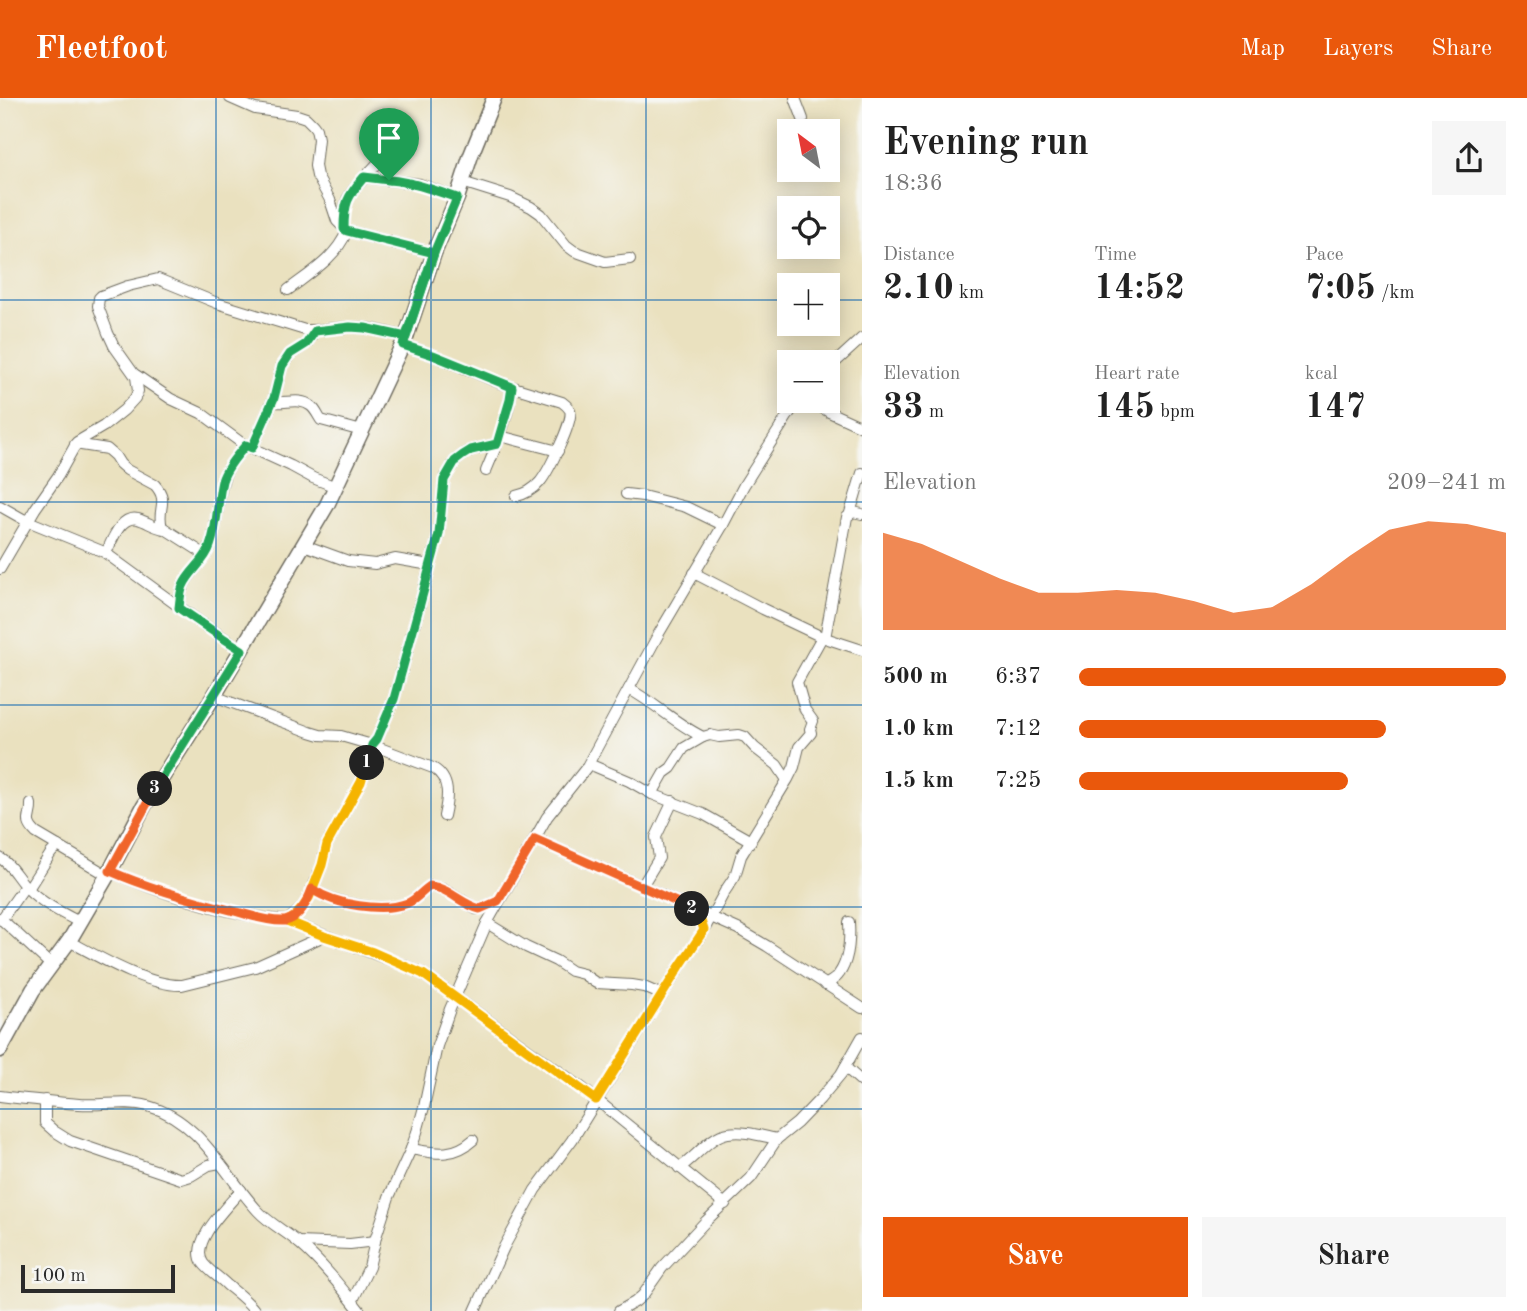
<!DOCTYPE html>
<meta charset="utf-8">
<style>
body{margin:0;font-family:"Old Standard TT",serif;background:#f6f6f6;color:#222;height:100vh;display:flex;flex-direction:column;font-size:26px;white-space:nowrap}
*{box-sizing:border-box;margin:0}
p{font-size:23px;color:#767676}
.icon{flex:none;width:38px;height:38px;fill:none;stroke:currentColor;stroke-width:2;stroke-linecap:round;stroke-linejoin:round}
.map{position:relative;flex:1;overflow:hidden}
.drawer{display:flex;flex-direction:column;background:#fff;width:665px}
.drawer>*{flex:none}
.needle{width:46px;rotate:328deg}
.tools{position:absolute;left:777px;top:21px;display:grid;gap:14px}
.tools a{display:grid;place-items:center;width:63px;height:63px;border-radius:0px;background:#fff;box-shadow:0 4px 18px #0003;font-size:35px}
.scale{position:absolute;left:21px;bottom:18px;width:154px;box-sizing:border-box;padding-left:7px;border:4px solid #2b2b2b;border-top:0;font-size:19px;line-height:24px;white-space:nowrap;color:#2b2b2b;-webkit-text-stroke:5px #f6f6f2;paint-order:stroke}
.pin{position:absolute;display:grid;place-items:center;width:60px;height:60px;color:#fff;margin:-72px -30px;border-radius:50% 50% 50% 0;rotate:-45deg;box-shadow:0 0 7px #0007}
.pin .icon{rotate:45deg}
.km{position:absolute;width:35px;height:35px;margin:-18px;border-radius:50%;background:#222;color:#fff;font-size:19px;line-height:35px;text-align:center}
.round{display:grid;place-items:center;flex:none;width:74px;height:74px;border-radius:0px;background:#f6f6f6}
.headline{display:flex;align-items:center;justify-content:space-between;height:119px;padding:0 21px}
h1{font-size:38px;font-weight:600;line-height:52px}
.stats{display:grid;grid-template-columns:repeat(3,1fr);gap:10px;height:119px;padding:7px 21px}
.stats div{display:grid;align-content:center}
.stats b{font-size:35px;font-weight:600}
.stats small{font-size:19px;font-weight:400}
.stats p{font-size:19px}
.chart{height:196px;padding:14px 21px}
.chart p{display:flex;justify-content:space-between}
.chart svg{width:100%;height:126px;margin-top:7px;fill:#ea580c;opacity:.7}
.primary-button{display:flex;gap:14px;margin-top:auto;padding:14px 21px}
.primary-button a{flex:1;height:80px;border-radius:0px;background:#ea580c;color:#fff;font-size:28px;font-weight:600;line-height:80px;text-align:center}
.primary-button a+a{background:#f6f6f6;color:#222}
ul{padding:0 21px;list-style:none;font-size:23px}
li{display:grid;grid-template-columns:112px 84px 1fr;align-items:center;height:52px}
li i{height:18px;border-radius:9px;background:#ea580c}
header{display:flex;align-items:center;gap:42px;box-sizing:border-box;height:98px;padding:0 35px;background:#ea580c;color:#fff}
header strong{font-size:33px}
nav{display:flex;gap:38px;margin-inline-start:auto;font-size:24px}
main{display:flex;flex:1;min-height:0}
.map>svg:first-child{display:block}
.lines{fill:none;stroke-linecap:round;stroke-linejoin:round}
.street-casing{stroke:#6e6b5f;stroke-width:12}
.secondary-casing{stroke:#6e6b5f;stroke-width:17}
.street{stroke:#fff;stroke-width:10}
.secondary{stroke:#fff;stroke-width:14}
.split-1-casing{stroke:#fff;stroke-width:14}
.split-2-casing{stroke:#fff;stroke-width:14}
.split-3-casing{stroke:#fff;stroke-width:14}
.split-4-casing{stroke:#fff;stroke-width:14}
.split-1{stroke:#22a559;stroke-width:9}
.split-2{stroke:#f5b400;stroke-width:9}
.split-3{stroke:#f0652b;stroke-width:9}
.split-4{stroke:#22a559;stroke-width:9}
.grid{fill:none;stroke:#1f6fb2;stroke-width:2;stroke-opacity:0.55}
</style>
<header>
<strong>Fleetfoot</strong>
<nav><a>Map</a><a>Layers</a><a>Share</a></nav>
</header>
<main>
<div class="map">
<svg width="862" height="1213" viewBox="0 0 862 1213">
<rect width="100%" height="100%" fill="#f6f6f2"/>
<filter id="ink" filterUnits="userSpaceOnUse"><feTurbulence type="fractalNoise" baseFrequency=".0143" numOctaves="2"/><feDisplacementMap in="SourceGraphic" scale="14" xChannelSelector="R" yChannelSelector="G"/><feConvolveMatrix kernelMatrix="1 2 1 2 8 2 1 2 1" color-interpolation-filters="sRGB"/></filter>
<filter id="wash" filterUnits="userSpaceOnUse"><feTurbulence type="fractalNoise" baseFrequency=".00686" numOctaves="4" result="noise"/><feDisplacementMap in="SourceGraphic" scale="28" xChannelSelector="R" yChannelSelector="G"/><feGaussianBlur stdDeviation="1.57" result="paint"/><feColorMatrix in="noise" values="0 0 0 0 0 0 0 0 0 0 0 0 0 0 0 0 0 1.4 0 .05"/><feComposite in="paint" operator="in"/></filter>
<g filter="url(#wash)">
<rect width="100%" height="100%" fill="#eae1bf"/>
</g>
<g filter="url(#ink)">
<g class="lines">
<defs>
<g id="street">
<path d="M230,0L255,11L297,17L306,20L313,27L316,31L318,41L315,68L317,78L330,102L337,123L347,133L434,155"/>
<path d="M795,0L803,21"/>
<path d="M364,79L420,86L457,100"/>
<path d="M462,84L510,99L531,109L541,116L566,147L574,153L605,164L630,161"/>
<path d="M344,131V112L348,100L354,91L377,66L392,39L393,35L384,26L371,21"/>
<path d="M288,192C310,175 336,160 347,133"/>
<path d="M403,247L433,257L500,285L562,304C565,306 568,309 570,312C574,323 548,374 540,384C533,392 526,396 516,398"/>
<path d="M828,271L862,240"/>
<path d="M136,277L171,301L201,315L243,346L291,368L313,380L336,389"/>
<path d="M811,303L829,314L862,329"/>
<path d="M272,304C286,306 300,299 311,308C316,312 318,318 321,322L362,333"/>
<path d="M500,338L558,353"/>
<path d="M75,346L107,351L115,358L120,366L127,372L155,387C170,404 156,411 162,429L206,457"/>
<path d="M252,350L274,300L282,268L290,256L306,246L315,233"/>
<path d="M486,373C497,347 509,317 512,289"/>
<path d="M626,396L643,398L686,409L723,427"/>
<path d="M0,408L23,421L104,454L200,524L242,552"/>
<path d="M850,415L862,375"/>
<path d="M304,447L348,463L375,466L395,461L430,467"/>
<path d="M106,455C112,443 120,417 138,421C148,424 155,430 165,431"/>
<path d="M0,471L35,411L58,378L77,344L104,328L124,312L135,300L138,293L136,279L114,248L108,235L98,208L99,200L101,198L128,188L158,181L217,205L305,232C320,233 335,229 350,229C369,228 388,235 406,239"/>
<path d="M694,475L763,511L822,539L862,552"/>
<path d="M179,510C180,501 180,491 186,483C193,471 205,462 210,448C218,426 217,405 223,383C226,370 237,357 246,347"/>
<path d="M825,540L847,419L853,414L862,416"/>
<path d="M629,591C655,605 676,626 703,639L710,637L719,639L739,637L745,639L755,650L777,667L787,682"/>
<path d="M214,598L310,634L320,637L341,638L372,647L433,670C451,681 448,700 444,718"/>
<path d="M589,666L629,683L652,696L703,716L751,743"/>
<path d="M652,696L664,675L671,670L684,650L703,639"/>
<path d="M31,706C32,720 23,722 36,735L107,777"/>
<path d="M535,741L738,831L767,848L862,910"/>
<path d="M0,760C12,767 17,780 27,790C42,805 60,814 79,824"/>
<path d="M110,773C165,797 226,816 287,823L302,810L309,800L322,767L327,746L361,684L372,647L377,641L394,601L439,436L444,382L455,363L463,357L471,352L497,346"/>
<path d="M642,788L659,760L656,739L673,703"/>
<path d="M28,791L51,755L58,748"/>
<path d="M312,791C334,806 383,815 408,805C417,801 422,793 430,788L446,792L476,811H480L498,803"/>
<path d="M0,820L51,867"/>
<path d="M1,822L25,788"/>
<path d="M287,823L401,866L423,876L582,990L725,1106"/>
<path d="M487,825L526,849L556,863L571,873L583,876L596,885L632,887L644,889L662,897"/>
<path d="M69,843C99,859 148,888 182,887L255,869L324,838"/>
<path d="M825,887C830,884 836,881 839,876C849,862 850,840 849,824"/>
<path d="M845,969L862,984"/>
<path d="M0,998C26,1001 53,1004 79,1006C102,1008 126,1002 148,1008C200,1022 224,1076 258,1113C270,1126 287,1134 300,1146C323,1166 341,1189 360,1213"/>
<path d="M45,1002V1025L54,1033L70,1043L181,1081L191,1078L209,1067L220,1065"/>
<path d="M411,1051C435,1055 453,1060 473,1042"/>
<path d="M679,1070C694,1061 711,1037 728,1035C743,1032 762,1038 777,1041"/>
<path d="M241,1092C228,1108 189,1144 203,1165C209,1173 220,1180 227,1187C237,1195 247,1202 255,1213"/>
<path d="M298,1144L350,1146L375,1143"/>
<path d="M353,1202L369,1169L376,1139L389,1099L411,1051L417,1034L424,1009L437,948L450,911L487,825L547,719L586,670L658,537L723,427L744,387L797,303"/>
<path d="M475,1213L504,1149L535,1092L572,1042L680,868L704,832L725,793L735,778L741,758L788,681L794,669L799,649L811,635L810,631L813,623L805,612L797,584L822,539"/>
<path d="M619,1213L635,1204L643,1197L662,1170L706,1123L751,1080L777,1041L797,1025L820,1001L841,976L862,939"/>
</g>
<path id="secondary" d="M0,952L33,892L69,843L110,773L144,708L214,598L327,407L406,239L434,155L457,100L471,57L494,0"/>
</defs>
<!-- street casing -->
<use href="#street" class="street-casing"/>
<!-- secondary casing -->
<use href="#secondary" class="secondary-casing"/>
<!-- street -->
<use href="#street" class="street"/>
<!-- secondary -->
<use href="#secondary" class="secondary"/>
</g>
</g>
<g class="lines" filter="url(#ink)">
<defs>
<path id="split-1" d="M367,665L372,647L377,641L394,601L439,436L444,382L455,363L463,357L471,352L497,346L510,302L512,289L433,257L403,247L434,155L457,100C434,92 413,84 389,82"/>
<path id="split-2" d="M367,665L361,684L327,746L322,767L309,800L302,810L294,819L287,823L324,838L373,854L423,876L596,1002L680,868L704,832L698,814L692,811"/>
<path id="split-3" d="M155,691L110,773C151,791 194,803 238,814C251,818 272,824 285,823C299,821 308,802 312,791C335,807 382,815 408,805C417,801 422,793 430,788C449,790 462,807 480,811L498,803L535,741L692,811"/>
<path id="split-4" d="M155,691L242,552L223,540L179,510C180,503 180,495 183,488C189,473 205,464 210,448C218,426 217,405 222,383C226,370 237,357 246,347L252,350L274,300L282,268L290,256L306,246L315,233L350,229L365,230L406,239L434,155L347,133L344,131C344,105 347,99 364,79L389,82"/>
</defs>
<!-- split-1 casing -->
<use href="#split-1" class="split-1-casing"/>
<!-- split-2 casing -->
<use href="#split-2" class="split-2-casing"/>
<!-- split-3 casing -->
<use href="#split-3" class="split-3-casing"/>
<!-- split-4 casing -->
<use href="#split-4" class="split-4-casing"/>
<!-- split-1 -->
<use href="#split-1" class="split-1"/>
<!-- split-2 -->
<use href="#split-2" class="split-2"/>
<!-- split-3 -->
<use href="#split-3" class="split-3"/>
<!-- split-4 -->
<use href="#split-4" class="split-4"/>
</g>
<!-- grid -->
<path class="grid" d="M216,0V1213M431,0V1213M646,0V1213M0,202H789M828,202H862M0,404H862M0,607H862M0,809H862M0,1011H862"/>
</svg>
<div class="tools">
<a><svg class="needle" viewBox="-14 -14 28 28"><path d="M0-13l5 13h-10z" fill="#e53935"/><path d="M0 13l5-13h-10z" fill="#767676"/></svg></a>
<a><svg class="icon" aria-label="locate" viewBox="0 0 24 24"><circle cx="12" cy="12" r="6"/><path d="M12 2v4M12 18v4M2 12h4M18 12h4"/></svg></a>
<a>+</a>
<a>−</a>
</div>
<div class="scale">100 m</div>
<div class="pin" style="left:389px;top:82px;background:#1e9e55"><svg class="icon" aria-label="arrive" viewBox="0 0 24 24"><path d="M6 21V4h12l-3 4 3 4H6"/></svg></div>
<b class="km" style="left:367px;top:665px">1</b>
<b class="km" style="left:692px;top:811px">2</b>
<b class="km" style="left:155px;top:691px">3</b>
</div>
<section class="drawer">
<div class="headline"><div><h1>Evening run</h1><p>18:36</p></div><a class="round"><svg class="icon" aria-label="share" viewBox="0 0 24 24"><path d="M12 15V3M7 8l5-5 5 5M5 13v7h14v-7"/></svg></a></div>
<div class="stats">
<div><p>Distance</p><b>2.10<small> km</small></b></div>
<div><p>Time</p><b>14:52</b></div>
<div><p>Pace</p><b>7:05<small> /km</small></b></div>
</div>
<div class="stats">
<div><p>Elevation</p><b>33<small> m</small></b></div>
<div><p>Heart rate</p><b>145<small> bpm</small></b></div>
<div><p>kcal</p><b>147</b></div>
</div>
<div class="chart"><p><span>Elevation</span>209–241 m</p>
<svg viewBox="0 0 160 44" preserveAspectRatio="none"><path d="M0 44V10L10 14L20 20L30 26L40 31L50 31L60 30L70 31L80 34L90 38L100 36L110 28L120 18L130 9L140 6L150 7L160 10V44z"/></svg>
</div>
<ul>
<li><b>500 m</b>6:37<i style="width:100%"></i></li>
<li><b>1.0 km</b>7:12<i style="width:72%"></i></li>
<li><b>1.5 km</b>7:25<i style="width:63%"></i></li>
</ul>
<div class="primary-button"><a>Save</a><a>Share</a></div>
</section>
</main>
